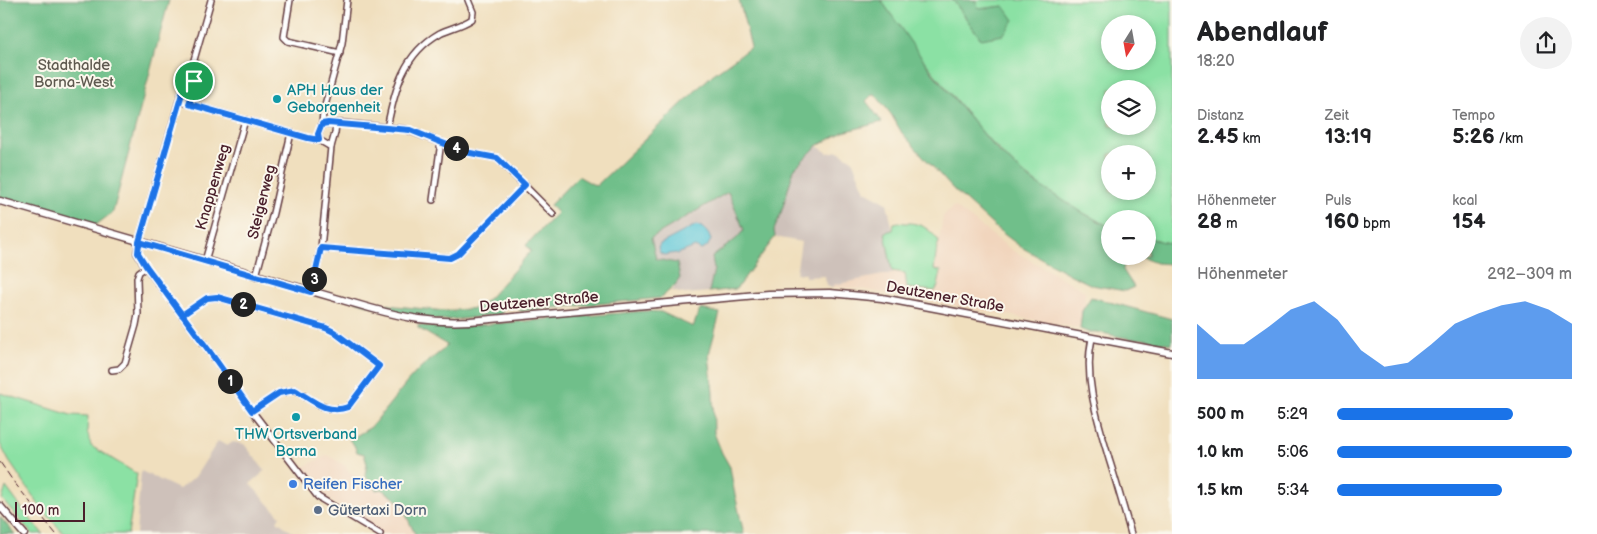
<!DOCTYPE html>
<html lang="de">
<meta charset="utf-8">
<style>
body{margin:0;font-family:"Balsamiq Sans",sans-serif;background:#f2f2f2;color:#202124;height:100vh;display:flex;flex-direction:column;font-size:19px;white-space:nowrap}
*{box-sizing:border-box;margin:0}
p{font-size:16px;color:#757577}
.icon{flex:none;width:28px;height:28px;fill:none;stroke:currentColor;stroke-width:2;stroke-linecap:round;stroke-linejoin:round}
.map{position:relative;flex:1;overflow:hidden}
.panel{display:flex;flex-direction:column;background:#fff;width:425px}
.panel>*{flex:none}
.needle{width:32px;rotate:191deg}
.buttons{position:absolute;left:1101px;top:15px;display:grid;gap:10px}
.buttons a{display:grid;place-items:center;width:55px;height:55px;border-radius:50%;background:#fff;box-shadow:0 2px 8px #0003;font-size:25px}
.scale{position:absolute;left:15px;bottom:12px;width:70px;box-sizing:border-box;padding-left:5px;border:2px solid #4a1f2b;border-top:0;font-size:14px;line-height:18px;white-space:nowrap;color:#4a1f2b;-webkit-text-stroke:4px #fbf7ec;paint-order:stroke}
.pin{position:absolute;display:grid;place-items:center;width:42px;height:42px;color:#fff;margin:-21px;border:2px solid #fff;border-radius:50%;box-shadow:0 1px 5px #0007}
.km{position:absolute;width:25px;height:25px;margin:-12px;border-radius:50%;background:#222;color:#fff;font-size:14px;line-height:25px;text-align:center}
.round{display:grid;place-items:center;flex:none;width:52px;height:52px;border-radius:26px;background:#f2f2f2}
.headline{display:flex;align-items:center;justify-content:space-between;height:85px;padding:0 25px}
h1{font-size:28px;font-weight:700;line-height:38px}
.figures{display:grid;grid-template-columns:repeat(3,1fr);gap:8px;height:85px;padding:5px 25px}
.figures div{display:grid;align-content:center}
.figures b{font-size:21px;font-weight:700}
.figures small{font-size:14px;font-weight:400}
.figures p{font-size:14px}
.chart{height:140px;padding:10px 25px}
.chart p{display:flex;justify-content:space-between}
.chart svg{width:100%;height:90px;margin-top:5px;fill:#1a73e8;opacity:.7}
ul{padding:0 25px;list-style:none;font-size:16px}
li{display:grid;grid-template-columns:80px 60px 1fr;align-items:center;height:38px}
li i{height:12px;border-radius:6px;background:#1a73e8}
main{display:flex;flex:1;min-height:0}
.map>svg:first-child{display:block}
.built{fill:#f1d5bd}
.industrial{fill:#cec1ba}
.green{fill:#8be1a4;stroke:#6a8068;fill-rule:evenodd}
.forest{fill:#70bf8a;stroke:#5d6f5a}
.water{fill:#5dc7d8;stroke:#547382}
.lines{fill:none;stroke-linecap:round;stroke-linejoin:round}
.minor-casing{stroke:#633c41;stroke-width:8}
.major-casing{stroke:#633c41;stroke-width:9}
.minor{stroke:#fff;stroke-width:5}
.major{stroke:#fff;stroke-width:6}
.rail{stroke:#4a1f2b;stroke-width:1;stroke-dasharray:8 4;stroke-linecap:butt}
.route-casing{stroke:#fff;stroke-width:10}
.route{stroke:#1a73e8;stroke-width:6}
.culture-dot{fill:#0f9aa8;stroke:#fbf7ec;stroke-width:2}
.shop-dot{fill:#3f7fe0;stroke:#fbf7ec;stroke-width:2}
.service-dot{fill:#5c6f8a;stroke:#fbf7ec;stroke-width:2}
.labels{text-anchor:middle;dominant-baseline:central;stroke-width:4;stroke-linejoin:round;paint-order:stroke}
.park-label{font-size:15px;fill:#5e594f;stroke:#fbf7ec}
.culture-label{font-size:15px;fill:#0d838f;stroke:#fbf7ec;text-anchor:start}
.street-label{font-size:15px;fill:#4a1f2b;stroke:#fbf7ec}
.shop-label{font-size:15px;fill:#366cbe;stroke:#fbf7ec;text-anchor:start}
.service-label{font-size:15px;fill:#4e5e75;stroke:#fbf7ec;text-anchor:start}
</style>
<main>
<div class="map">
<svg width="1172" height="534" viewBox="0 0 1172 534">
<rect width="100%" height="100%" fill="#fbf7ec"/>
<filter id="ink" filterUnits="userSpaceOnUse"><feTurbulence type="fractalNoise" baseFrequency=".02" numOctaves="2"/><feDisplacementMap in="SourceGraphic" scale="10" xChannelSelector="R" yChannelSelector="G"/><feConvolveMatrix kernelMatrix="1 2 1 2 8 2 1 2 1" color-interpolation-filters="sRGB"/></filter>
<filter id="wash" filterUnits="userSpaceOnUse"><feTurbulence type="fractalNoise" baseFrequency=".0096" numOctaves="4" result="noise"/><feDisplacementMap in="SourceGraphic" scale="20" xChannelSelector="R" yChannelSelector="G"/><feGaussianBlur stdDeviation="1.12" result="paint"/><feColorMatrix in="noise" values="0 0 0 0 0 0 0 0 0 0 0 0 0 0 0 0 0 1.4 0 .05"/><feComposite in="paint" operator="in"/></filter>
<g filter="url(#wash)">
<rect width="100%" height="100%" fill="#f0dfbe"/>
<!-- built -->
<g class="built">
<path d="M954,206L1012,250L1085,291L1084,329L913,298L861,289L833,287V285L892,273V271L905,273L940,271L934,270L943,216Z"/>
<path d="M328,455L347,467L346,469L376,490L382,489L405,505L406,515L415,534H382L331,501L322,493L300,469Z"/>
</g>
<!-- industrial -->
<g class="industrial">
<path d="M817,146L828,153L838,151L852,160L865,191L887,203L893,231L885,232L893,273L833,285V287L826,286L825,276L805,277V274H796L801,242L775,237L774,230L781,213L794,169Z"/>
<path d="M728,192L745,230L736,239L712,257L714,269L709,292L685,294L672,291L677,281L656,260L651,238Z"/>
<path d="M218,441L227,446L233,442L244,444L265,471L250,484L280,516L277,521L295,534H136L141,471L179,489L195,477Z"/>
</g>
<!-- green -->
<g class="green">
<path d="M881,0H953L981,39L1004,6L978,9L975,0H1172V244L1148,238V219H1110V227C1083,213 1055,199 1032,180C999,155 977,126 951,94C926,64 902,33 881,0ZM1110,24H1148V61H1110ZM1110,89H1148V126H1110ZM1110,154H1148V191H1110Z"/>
<path d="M899,222C905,224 910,222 916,224C924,225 935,234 939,242L937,247L934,270L941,271L938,286L935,291L907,288L905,273L892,271L885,232L893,230L894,223Z"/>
<path d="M0,393L71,415L88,416L87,431L91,446L137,474L128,534H64L39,505L9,461L0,444Z"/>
<path d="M6,487L26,514L43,534H32L2,499Z"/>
</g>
<!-- forest -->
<g class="forest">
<path d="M0,0H169L113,212L96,225L0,197Z"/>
<path d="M739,0H881L931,71L997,150L1032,181L1085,214L1110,227V256H1125L1123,270L1134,287L1125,291L1092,285L1071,275L1021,247L996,228L953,189L902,133L891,114L874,93L866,101L882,122L843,132L817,146L794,169L781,213L774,230L775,237L736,289L709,292L714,269L712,257L736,239L744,230L728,192L651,238L656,259L677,263L680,278L675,285L661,298L521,311L508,301L501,314C477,317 451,322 427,319C403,316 378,308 355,301L362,299L396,306L445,311L477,308L490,297L531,251L526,245L557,213L550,205L578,176L596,186L712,75L751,47Z"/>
<path d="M953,0H975L979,9L1004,6L1014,20L1003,35L981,39Z"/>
<path d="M1148,238L1172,244V264L1156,263L1138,256H1148Z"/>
<path d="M1091,297L1172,319V344L1142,339H1131L1097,332H1087L1080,329L1082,311Z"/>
<path d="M700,309L720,313L709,354L713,393L714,433L722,453L730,467L734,490L744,534H415L406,515L404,505L382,489L376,490L365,475L367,464L364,454L357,452L354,445L349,440L371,427L408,381L421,367L444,349L447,345L418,328V325L443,328L645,311L661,312L693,327Z"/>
<path d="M0,517L15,534H0Z"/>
</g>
<!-- water -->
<path class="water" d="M696,225C703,226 709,233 711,240L707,247L701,250L695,247L677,254L676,253L664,255L660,253L658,248L660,244Z"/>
</g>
<g filter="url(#ink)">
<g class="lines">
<defs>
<g id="minor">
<path d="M211,0L190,74L185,83L179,101L139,242L137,253L146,267L210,352L252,411L318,497L380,534"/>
<path d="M290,0L284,37L288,41L340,53"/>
<path d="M188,79L194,81L195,83L189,104"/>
<path d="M179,101L308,138L319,140"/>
<path d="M322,124L342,123L405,129L465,152L497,158L553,214"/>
<path d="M387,128C395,89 403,54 440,33C450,28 462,26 472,19L473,12L468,0"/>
<path d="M331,147L319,140L318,135L322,124L323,113L342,43L347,0"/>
<path d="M433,200L441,142"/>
<path d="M321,248L450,258L458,254L525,185"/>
<path d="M205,261L245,120"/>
<path d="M256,276L273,213L291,133"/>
<path d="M311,291L321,248L331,147L335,133L336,123"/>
<path d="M182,315L207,298L217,297L326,328L334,332L379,366L348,407C327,415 312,400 295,390L279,393L252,411"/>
<path d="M1092,338C1083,378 1098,421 1109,459C1117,484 1124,509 1131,534"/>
<path d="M112,370L119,369L125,363L136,325L138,314L137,278L139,272L146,267"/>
</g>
<g id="major">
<path d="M0,201L370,308C406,318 432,323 470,321L768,294L830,293L882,298L1172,353"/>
<path d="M0,506L24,534"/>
</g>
</defs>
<!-- minor casing -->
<use href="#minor" class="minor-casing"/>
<!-- major casing -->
<use href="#major" class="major-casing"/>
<!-- minor -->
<use href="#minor" class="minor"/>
<!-- major -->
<use href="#major" class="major"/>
<!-- rail -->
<path class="rail" d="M0,462L13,481L56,534"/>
</g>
</g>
<g class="lines" filter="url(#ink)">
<defs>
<path id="route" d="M194,81L188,78L185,83L139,242L138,253L146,266L210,352L252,411L279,393L295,390C312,400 327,415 348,407L379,366L334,332L326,328L217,297L207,298L182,315L146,266L138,253L139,242L311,292L321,248L450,258L458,254L525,185L497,158L465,152L410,130L328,123L322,124L318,134L319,140L308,138L189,104L195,86L194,81"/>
</defs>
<!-- route casing -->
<use href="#route" class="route-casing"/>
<!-- route -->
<use href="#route" class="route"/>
</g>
<!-- markers -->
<g class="culture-dot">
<circle cx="277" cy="99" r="5"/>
<circle cx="296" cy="417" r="5"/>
</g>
<circle class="shop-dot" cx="293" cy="484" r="5"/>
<circle class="service-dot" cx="318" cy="510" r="5"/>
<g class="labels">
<!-- park labels -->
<g class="park-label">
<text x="74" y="65">Stadthalde<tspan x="74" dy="17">Borna-West</tspan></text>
</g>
<!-- culture labels -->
<g class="culture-label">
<text x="287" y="90">APH Haus der<tspan x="287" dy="17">Geborgenheit</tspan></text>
<text x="296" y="434" text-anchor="middle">THW Ortsverband<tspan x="296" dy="17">Borna</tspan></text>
</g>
<!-- street labels -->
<g class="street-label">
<text transform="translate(213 187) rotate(-74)">Knappenweg</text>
<text transform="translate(262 202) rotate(-76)">Steigerweg</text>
<text transform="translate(945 297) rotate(10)">Deutzener Straße</text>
<text transform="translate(539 302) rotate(-5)">Deutzener Straße</text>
</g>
<!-- shop labels -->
<g class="shop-label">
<text x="303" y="484">Reifen Fischer</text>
</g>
<!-- service labels -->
<g class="service-label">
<text x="328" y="510">Gütertaxi Dorn</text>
</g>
</g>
</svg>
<div class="buttons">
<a><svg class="needle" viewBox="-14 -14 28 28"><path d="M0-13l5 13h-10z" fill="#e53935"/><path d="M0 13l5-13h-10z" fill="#757577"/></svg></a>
<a><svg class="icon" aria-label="layers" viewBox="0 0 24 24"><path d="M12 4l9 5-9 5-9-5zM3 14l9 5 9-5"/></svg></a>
<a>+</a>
<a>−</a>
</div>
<div class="scale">100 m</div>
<div class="pin" style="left:194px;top:81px;background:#1e9e55"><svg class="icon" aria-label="arrive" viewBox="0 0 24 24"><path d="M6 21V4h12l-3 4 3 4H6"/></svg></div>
<b class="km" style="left:230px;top:381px">1</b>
<b class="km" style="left:243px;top:304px">2</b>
<b class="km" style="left:314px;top:279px">3</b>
<b class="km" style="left:456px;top:148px">4</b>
</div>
<section class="panel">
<div class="headline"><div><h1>Abendlauf</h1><p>18:20</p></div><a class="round"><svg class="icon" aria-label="share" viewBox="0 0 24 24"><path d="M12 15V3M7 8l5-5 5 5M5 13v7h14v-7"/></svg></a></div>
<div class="figures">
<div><p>Distanz</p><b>2.45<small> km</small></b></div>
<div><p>Zeit</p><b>13:19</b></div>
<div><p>Tempo</p><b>5:26<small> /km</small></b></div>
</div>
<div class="figures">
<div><p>Höhenmeter</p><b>28<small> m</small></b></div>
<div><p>Puls</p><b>160<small> bpm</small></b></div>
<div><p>kcal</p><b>154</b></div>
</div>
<div class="chart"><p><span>Höhenmeter</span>292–309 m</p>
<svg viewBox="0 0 160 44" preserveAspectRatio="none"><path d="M0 44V17L10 27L20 27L30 19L40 10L50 6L60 15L70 30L80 38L90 36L100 27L110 17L120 12L130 8L140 6L150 10L160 17V44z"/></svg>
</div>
<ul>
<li><b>500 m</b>5:29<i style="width:75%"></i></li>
<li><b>1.0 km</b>5:06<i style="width:100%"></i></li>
<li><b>1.5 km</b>5:34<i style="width:70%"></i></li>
</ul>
</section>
</main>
